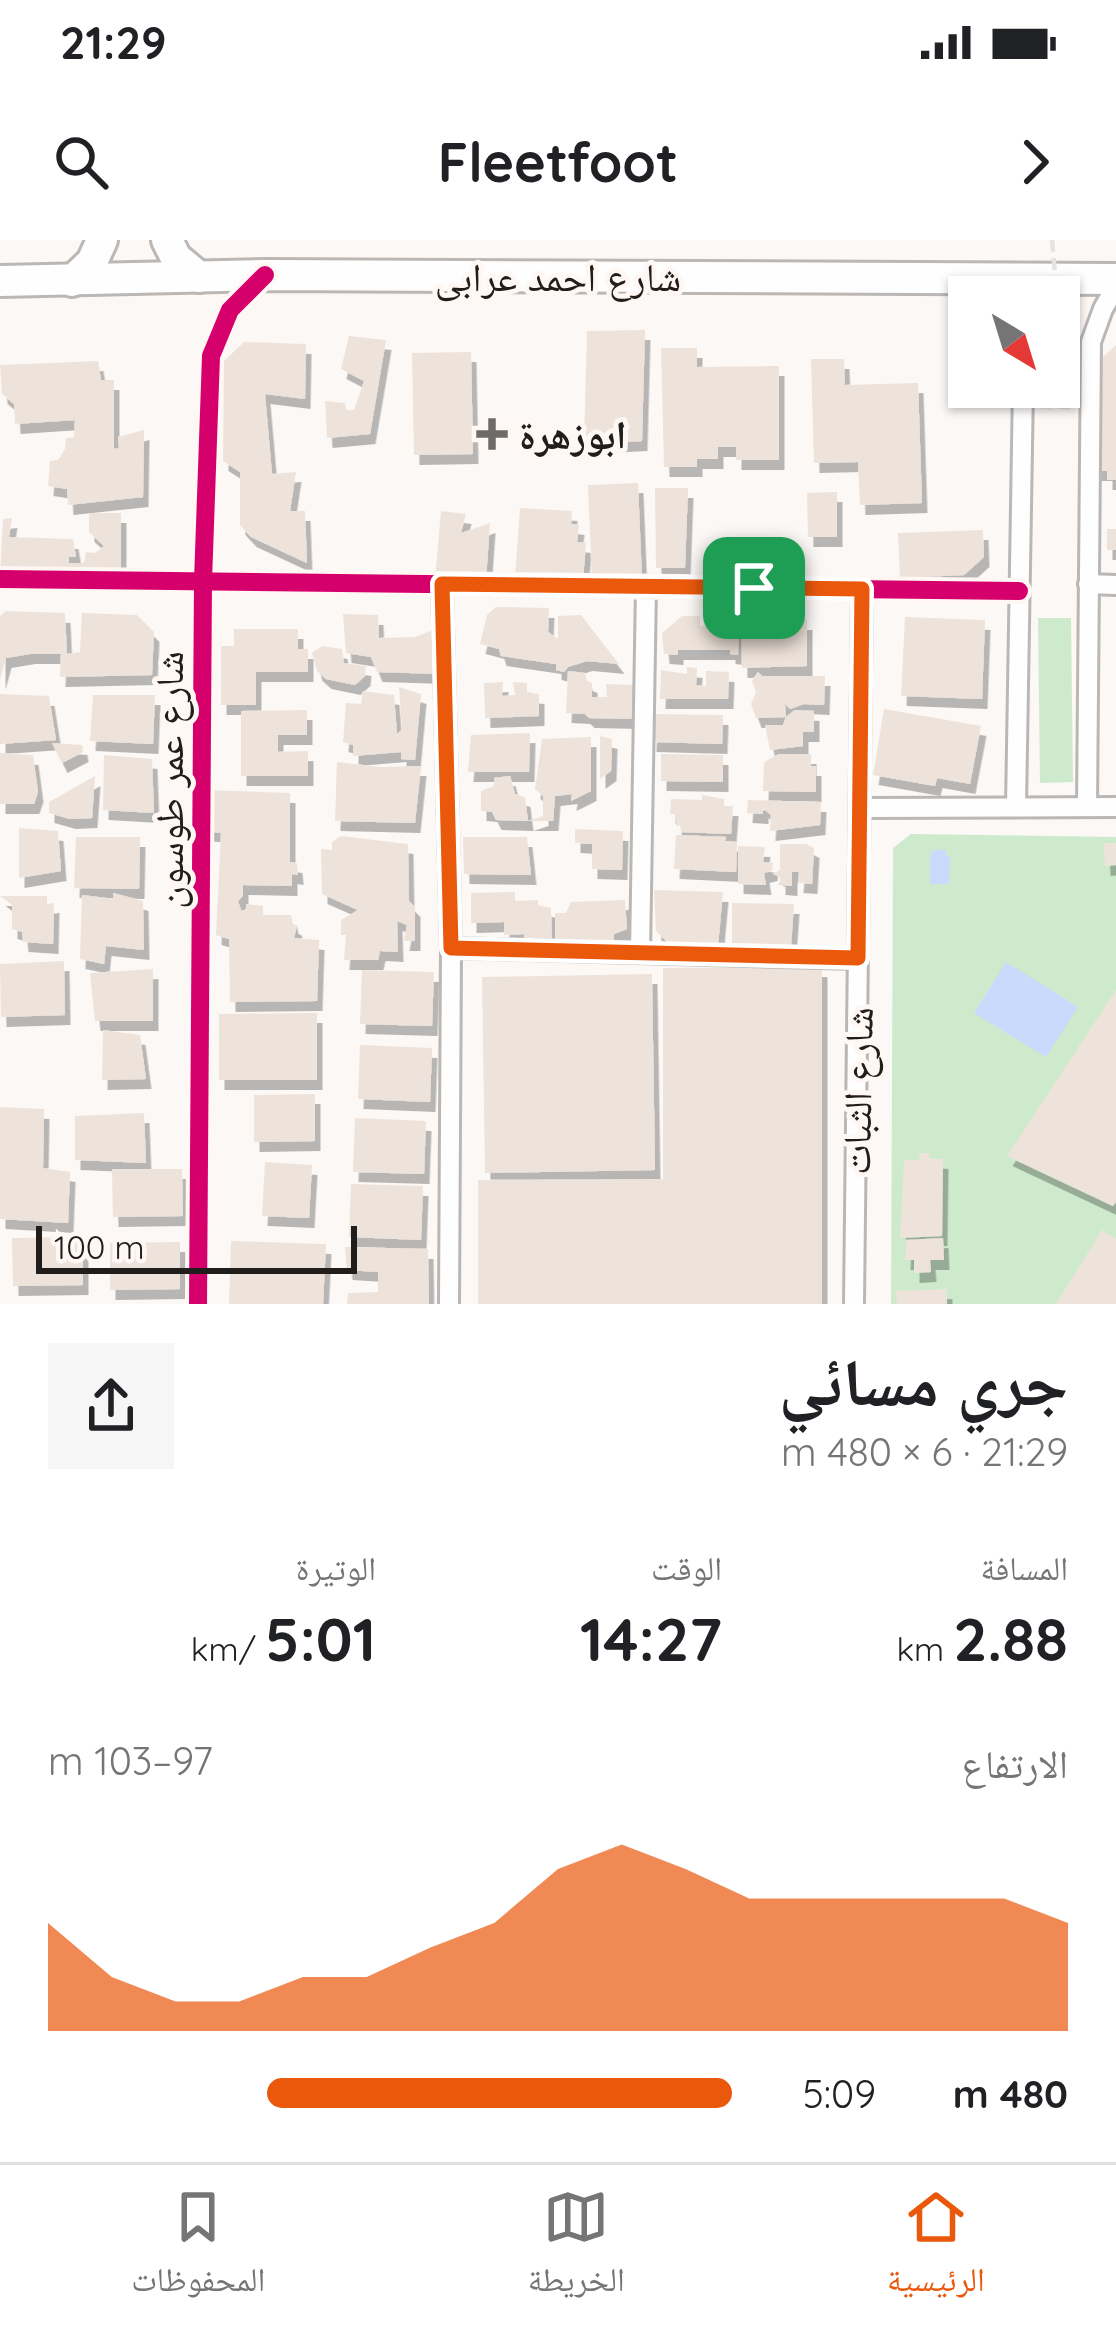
<!DOCTYPE html>
<html lang="ar">
<meta charset="utf-8">
<style>
body{margin:0;font-family:Quicksand,"Noto Naskh Arabic",sans-serif;background:#f6f6f6;color:#202124;direction:rtl;height:100vh;display:flex;flex-direction:column;font-size:45px;white-space:nowrap}
*{box-sizing:border-box;margin:0}
p{font-size:39px;color:#757577}
.icon{flex:none;width:66px;height:66px;fill:none;stroke:currentColor;stroke-width:2;stroke-linecap:round;stroke-linejoin:round}
.map{position:relative;height:1064px;overflow:hidden;direction:ltr}
.details{display:flex;flex-direction:column;background:#fff;flex:1}
.details>*{flex:none}
.needle{width:78px;rotate:142deg}
.tools{position:absolute;left:948px;top:36px;display:grid;gap:24px}
.tools a{display:grid;place-items:center;width:132px;height:132px;border-radius:0px;background:#fff;box-shadow:0 3px 9px #0004;font-size:60px}
.scale{position:absolute;left:36px;bottom:30px;width:321px;box-sizing:border-box;padding-left:12px;border:6px solid #211d1b;border-top:0;font-size:33px;line-height:42px;white-space:nowrap;color:#211d1b;-webkit-text-stroke:9px #fef7f3;paint-order:stroke}
.pin{position:absolute;display:grid;place-items:center;width:102px;height:102px;color:#fff;margin:-51px;border-radius:24px;box-shadow:0 6px 18px #0006}
.round{display:grid;place-items:center;flex:none;width:126px;height:126px;border-radius:0px;background:#f6f6f6}
.summary{display:flex;align-items:center;justify-content:space-between;height:204px;padding:0 48px}
h1{font-size:66px;font-weight:700;line-height:90px}
.figures{display:grid;grid-template-columns:repeat(3,1fr);gap:18px;height:204px;padding:12px 48px}
.figures div{display:grid;align-content:center}
.figures b{font-size:60px;font-weight:700}
.figures small{font-size:33px;font-weight:400}
.figures p{font-size:33px}
.chart{height:336px;padding:24px 48px}
.chart p{display:flex;justify-content:space-between}
.chart svg{width:100%;height:216px;margin-top:12px;fill:#ea580c;opacity:.7}
ul{padding:0 48px;list-style:none;font-size:39px}
li{display:grid;grid-template-columns:192px 144px 1fr;align-items:center;height:90px}
li i{height:30px;border-radius:15px;background:#ea580c}
.status{display:flex;justify-content:space-between;align-items:center;height:84px;padding:0 60px;background:#fff;direction:ltr}
.status svg{height:33px;fill:currentColor}
header{display:flex;justify-content:space-between;align-items:center;height:156px;padding:0 48px;background:#fff;font-size:54px;font-weight:700}
.tab-bar{display:flex;justify-content:space-around;align-items:center;height:168px;border-top:3px solid #e0e0e0;background:#fff;font-size:33px;color:#757577}
.tab-bar a{display:grid;justify-items:center;gap:6px}
.tab-bar .on{color:#ea580c}
.map>svg:first-child{display:block}
.green{fill:#ceeacc}
.water{fill:#cadafc}
.building{fill:#eee3da;filter:url(#shadow)}
.lines{fill:none;stroke-linecap:round;stroke-linejoin:round}
.street-casing{stroke:#bab7b5;stroke-width:24}
.primary-casing{stroke:#bab7b5;stroke-width:36}
.path{stroke:#e6e4e3;stroke-width:4.5;stroke-dasharray:12 6;stroke-linecap:butt}
.street{stroke:#fefefe;stroke-width:18}
.primary{stroke:#fefefe;stroke-width:30}
.path-bridge{stroke:#e6e4e3;stroke-width:4.5;stroke-dasharray:12 6;stroke-linecap:butt}
.cycleway-casing{stroke:#fef7f3;stroke-width:26}
.cycleway{stroke:#d6006c;stroke-width:18}
.route-casing{stroke:#fff;stroke-width:24}
.route{stroke:#ea580c;stroke-width:15}
.poi-dot{fill:#6d6a68;stroke:#fef7f3;stroke-width:4.5}
.labels{text-anchor:middle;dominant-baseline:central;stroke-width:10;stroke-linejoin:round;paint-order:stroke}
.street-label{font-size:39px;fill:#211d1b;stroke:#fef7f3}
.poi-label{font-size:39px;font-weight:bold;fill:#211d1b;stroke:#fef7f3;text-anchor:start}
</style>
<div class="status"><b>21:29</b><svg viewBox="0 0 49 12"><path d="M0 12V9h3v3zM5 12V6h3v6zM10 12V3h3v9zM15 12V0h3v12zM26 1h20v11H26zM47 4h2v5h-2z"/></svg></div>
<header><svg class="icon" aria-label="forward" viewBox="0 0 24 24"><path d="M9 5l7 7-7 7"/></svg>Fleetfoot<svg class="icon" aria-label="search" viewBox="0 0 24 24"><circle cx="10" cy="10" r="6"/><path d="M15 15l6 6"/></svg></header>
<div class="map">
<svg width="1116" height="1064" viewBox="0 0 1116 1064">
<defs>
<filter id="shadow"><feDropShadow dx="5.5" dy="10" stdDeviation="0" flood-color="#0004"/></filter>
</defs>
<rect width="100%" height="100%" fill="#fbf8f6"/>
<!-- green -->
<g class="green">
<path d="M1038,378H1071L1073,542L1040,543Z"/>
<path d="M911,594L1116,597V1064H891L893,608Z"/>
</g>
<!-- water -->
<g class="water">
<path d="M934,610H946V616H950L949,644H930V615Z"/>
<path d="M1006,722L1078,767L1046,817L974,773Z"/>
</g>
<!-- building -->
<g class="building">
<path d="M645,90L642,201L584,204L587,91Z"/>
<path d="M349,96L386,100L370,194L327,198L325,161L345,163L346,170H354L364,141L341,129Z"/>
<path d="M244,102L306,104L305,159L265,154L272,234L296,232L290,271H305L307,323L251,297L240,285V232L223,221L224,121Z"/>
<path d="M1116,105V240H1107V231H1096L1094,125Z"/>
<path d="M661,108H697V127L779,126V220H736V207H718V219H697V227H664Z"/>
<path d="M471,112L473,214L414,215L412,113Z"/>
<path d="M811,119H844L845,145L918,143L922,263L860,265L858,222L814,223Z"/>
<path d="M98,121L101,140H114V209L119,208L118,197L144,190L143,257L68,265L67,249L48,246L50,221L58,220L65,209L66,198L74,197L75,180L15,184L14,164L2,154L0,125Z"/>
<path d="M638,243L642,340L592,342L588,245Z"/>
<path d="M655,248H688L685,328H656Z"/>
<path d="M837,252V297H808L807,253Z"/>
<path d="M520,268L572,271L571,284L579,285L577,302L586,303L583,340L515,336Z"/>
<path d="M441,271L466,274L461,293L490,283L486,340H435Z"/>
<path d="M89,273H121V335H0L3,279L12,278L9,297L73,299L76,317H69V323H84L86,312L95,313L104,306L89,292Z"/>
<rect x="1107" y="289" width="9" height="21"/>
<path d="M983,290L984,317L964,335L900,338L898,293Z"/>
<path d="M496,367L549,368L548,392L558,399V376L581,375L619,424L587,421L568,427L564,432L556,430V424L501,416L499,409L480,404L487,375Z"/>
<path d="M6,371L65,373L67,414L80,412L82,373L137,375L154,392L152,435L60,437L61,414H30L6,418L0,440V376Z"/>
<path d="M343,374L378,375L379,398L415,397L438,388L440,434L377,432L371,417L346,413Z"/>
<path d="M682,376H700V386H713V376L739,377L738,415L730,414V410H678V415L664,414L662,393Z"/>
<path d="M905,377L985,380L982,459L901,456Z"/>
<path d="M807,380V426L742,428L741,381Z"/>
<path d="M234,389H298V409H308V432H256V465H221V406H234Z"/>
<path d="M322,406L342,409L344,423L366,426L365,436L355,445L326,439L317,431L312,413Z"/>
<path d="M687,427L697,428L696,445L706,446V431L729,432L728,459H660L661,430L687,434Z"/>
<path d="M568,431L585,433L587,441L592,443V457H607L606,444L634,445L635,479L589,478L585,474L566,473Z"/>
<path d="M758,432L762,436H825L824,465L804,464L790,469L785,464L786,477L795,470L814,471V492H803V506L770,510L765,485H783L786,477L756,478L751,464L756,452L752,441Z"/>
<path d="M503,442L502,456L515,455L513,442L527,443V453L539,454V476L485,478L484,443Z"/>
<path d="M399,447L421,454L415,520L401,519V512L353,516V505L343,502L346,463L361,464L363,451L394,455L397,494L402,490Z"/>
<path d="M0,454L49,456L56,500L0,504Z"/>
<path d="M93,455H155L153,504L90,501Z"/>
<path d="M884,469L981,486L970,544L937,538L935,546L873,535Z"/>
<path d="M307,470V495H278V512L308,511V536H241V471Z"/>
<path d="M652,474L723,475L722,504L651,502Z"/>
<path d="M530,493L529,532H468L471,495Z"/>
<path d="M600,496L612,499L611,531L600,539Z"/>
<path d="M591,497V551L571,561L572,554L555,556L553,581H528L543,576V556L535,549L542,499Z"/>
<path d="M52,503L82,505L83,512L62,523Z"/>
<path d="M0,513L33,515L38,552L34,564H0Z"/>
<path d="M661,514L723,515V542L661,541Z"/>
<path d="M779,514H811V526H816V552L763,551L764,522Z"/>
<path d="M104,515L152,519L154,573L103,570Z"/>
<path d="M337,522L380,527L421,526L415,583L335,581Z"/>
<path d="M95,536L92,578L70,579L49,573V562Z"/>
<path d="M510,536L515,554L525,557L528,581L496,580L492,572L481,571V551L494,546V538Z"/>
<path d="M206,550L290,553V622L297,623L298,635L292,634V646L243,645V656L238,661L241,670H246V664L263,666V675H291L293,684L297,686L294,698L319,700L317,761L230,762L229,699L216,695L221,593L204,591Z"/>
<path d="M702,555L724,559V566H733L731,594L681,592L680,585L676,586L677,574H670L671,559L702,560Z"/>
<path d="M748,560L821,562L820,585L770,591L771,575L763,568V574L747,573Z"/>
<path d="M19,588L58,591L61,631L19,638Z"/>
<path d="M575,589L623,591L622,630L592,629V604L575,603Z"/>
<path d="M676,595L726,597L725,601L737,602L736,632L674,629Z"/>
<path d="M341,596L408,604L409,661L415,667V701H404L407,685L397,681L398,712L380,711L378,720H344L346,695H341V680L358,670L322,654L321,609L332,610V602Z"/>
<path d="M76,597H140L139,649L74,648Z"/>
<path d="M463,597H527L531,635L464,634Z"/>
<path d="M1104,603H1116V625L1105,626Z"/>
<path d="M780,604H806L814,608L812,644L798,643L799,632H792V646L780,645V637L773,634L780,630Z"/>
<path d="M738,606L765,607L763,622L773,623L772,631L764,633L766,645L738,644Z"/>
<path d="M654,650L723,652L718,706L667,702L656,691Z"/>
<path d="M515,652V661L538,660V665L551,668L552,704H534V699H524V694L504,695V682L471,683V653Z"/>
<path d="M113,653L143,661L144,710L106,706L104,724L80,719L82,655L114,659Z"/>
<path d="M0,656H47V664L54,663L53,704L23,702L22,692L12,689V665Z"/>
<path d="M625,660L627,689L614,694V701L555,702V673H566L571,662Z"/>
<path d="M732,663L794,664L791,706H732Z"/>
<path d="M64,721L65,775L1,777L0,724Z"/>
<path d="M822,727V1064H478V940L663,939V728Z"/>
<path d="M153,729V781H95L90,733Z"/>
<path d="M362,730L434,732L432,786L360,784Z"/>
<path d="M652,734L655,930L485,933L482,737Z"/>
<path d="M1116,750V962L1113,966L1007,916Z"/>
<path d="M317,773V840H219V774Z"/>
<path d="M103,790L140,795L146,839L102,840Z"/>
<path d="M360,805L432,808L430,862L358,859Z"/>
<path d="M315,854V901L254,902V855Z"/>
<path d="M0,867L44,869L43,928L70,932L68,983L0,979Z"/>
<path d="M144,873L146,923L75,920V876Z"/>
<path d="M355,878L426,881L424,934L353,932Z"/>
<path d="M920,913H930L929,918L943,919L942,996L900,998L904,920H919Z"/>
<path d="M265,922L312,925L309,978L262,976Z"/>
<path d="M112,929H182L183,976L113,977Z"/>
<path d="M351,944L423,946L421,1000L349,997Z"/>
<path d="M1102,990L1116,999V1064H1056Z"/>
<path d="M83,997V1045L13,1046L12,998Z"/>
<path d="M943,998L944,1020H930L931,1032L914,1033V1020H905L906,1000Z"/>
<path d="M231,1001L326,1004L323,1064H229Z"/>
<path d="M180,1002V1049L110,1050V1003Z"/>
<path d="M345,1007L428,1009L429,1064H347L348,1053L378,1052V1032L347,1030Z"/>
<path d="M947,1049V1064H897L896,1051Z"/>
</g>
<g class="lines">
<defs>
<g id="street">
<path d="M0,339L1019,351"/>
<path d="M442,344L451,708L449,1064"/>
<path d="M1088,344L1116,345"/>
<path d="M1016,567L1023,147"/>
<path d="M1087,567L1091,102L1103,69L1116,46"/>
<path d="M860,568L1116,567"/>
<path d="M451,708L858,719"/>
<path d="M640,713L646,346"/>
<path d="M198,1064L203,341L211,116L230,70L263,37"/>
<path d="M854,1064L862,349"/>
</g>
<g id="primary">
<path d="M167,0L176,18L199,37"/>
<path d="M0,41L265,35L1116,39"/>
<path d="M72,41L92,22L102,0"/>
</g>
</defs>
<!-- street casing -->
<use href="#street" class="street-casing"/>
<!-- primary casing -->
<use href="#primary" class="primary-casing"/>
<!-- path -->
<g class="path">
<path d="M1040,166L1071,167"/>
<path d="M1058,167L1063,111L1059,74"/>
</g>
<!-- street -->
<use href="#street" class="street"/>
<!-- primary -->
<use href="#primary" class="primary"/>
<!-- path-bridge -->
<path class="path-bridge" d="M1052,0L1057,57"/>
<defs>
<g id="cycleway">
<path d="M0,339L1019,351"/>
<path d="M198,1064L203,341L211,116L230,70L265,35"/>
</g>
</defs>
<!-- cycleway casing -->
<use href="#cycleway" class="cycleway-casing"/>
<!-- cycleway -->
<use href="#cycleway" class="cycleway"/>
</g>
<g class="lines">
<defs>
<path id="route" d="M442,344L862,349L858,718L451,708Z"/>
</defs>
<!-- route casing -->
<use href="#route" class="route-casing"/>
<!-- route -->
<use href="#route" class="route"/>
</g>
<!-- markers -->
<path class="poi-dot" d="M486 176h12v12h12v12h-12v12h-12v-12h-12v-12h12z"/>
<g class="labels">
<!-- street labels -->
<g class="street-label">
<text x="558" y="36">شارع احمد عرابى</text>
<text transform="translate(168 540) rotate(-90)">شارع عمر طوسون</text>
<text transform="translate(857 851) rotate(-89)">شارع الثبات</text>
</g>
<!-- poi labels -->
<g class="poi-label">
<text x="519" y="194">ابوزهرة</text>
</g>
</g>
</svg>
<div class="tools">
<a><svg class="needle" viewBox="-14 -14 28 28"><path d="M0-13l5 13h-10z" fill="#e53935"/><path d="M0 13l5-13h-10z" fill="#757577"/></svg></a>
</div>
<div class="scale">100 m</div>
<div class="pin" style="left:754px;top:348px;background:#1e9e55"><svg class="icon" aria-label="arrive" viewBox="0 0 24 24"><path d="M6 21V4h12l-3 4 3 4H6"/></svg></div>
</div>
<section class="details">
<div class="summary"><div><h1>جري مسائي</h1><p>21:29 · 6 × 480 m</p></div><a class="round"><svg class="icon" aria-label="share" viewBox="0 0 24 24"><path d="M12 15V3M7 8l5-5 5 5M5 13v7h14v-7"/></svg></a></div>
<div class="figures">
<div><p>المسافة</p><b>2.88<small> km</small></b></div>
<div><p>الوقت</p><b>14:27</b></div>
<div><p>الوتيرة</p><b>5:01<small> /km</small></b></div>
</div>
<div class="chart"><p><span>الارتفاع</span>97–103 m</p>
<svg viewBox="0 0 160 44" preserveAspectRatio="none"><path d="M0 44V22L10 33L20 38L30 38L40 33L50 33L60 27L70 22L80 11L90 6L100 11L110 17L120 17L130 17L140 17L150 17L160 22V44z"/></svg>
</div>
<ul>
<li><b>480 m</b>5:09<i style="width:68%"></i></li>
</ul>
</section>
<nav class="tab-bar">
<a class="on"><svg class="icon" aria-label="home" viewBox="0 0 24 24"><path d="M3 11l9-7 9 7M6 9v11h12V9"/></svg>الرئيسية</a>
<a><svg class="icon" aria-label="map" viewBox="0 0 24 24"><path d="M3 6l6-2 6 2 6-2v14l-6 2-6-2-6 2zM9 4v14M15 6v14"/></svg>الخريطة</a>
<a><svg class="icon" aria-label="saved" viewBox="0 0 24 24"><path d="M7 4h10v16l-5-4-5 4z"/></svg>المحفوظات</a>
</nav>
